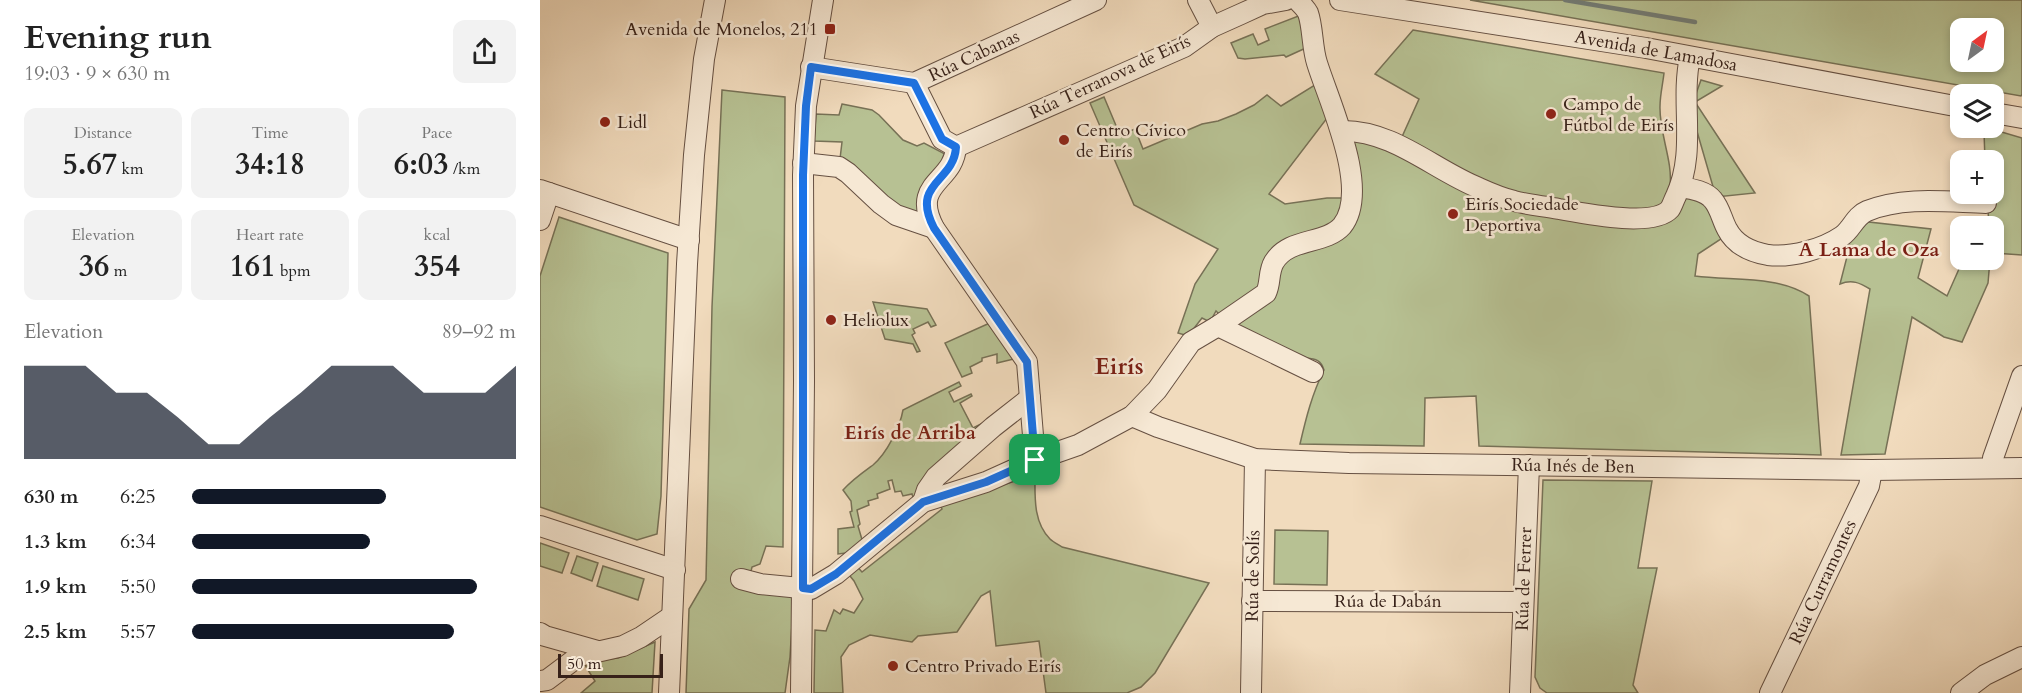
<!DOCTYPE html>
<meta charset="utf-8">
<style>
body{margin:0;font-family:Cardo,serif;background:#f2f2f2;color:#222;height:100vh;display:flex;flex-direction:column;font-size:22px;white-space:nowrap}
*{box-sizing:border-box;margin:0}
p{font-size:20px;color:#767676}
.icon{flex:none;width:33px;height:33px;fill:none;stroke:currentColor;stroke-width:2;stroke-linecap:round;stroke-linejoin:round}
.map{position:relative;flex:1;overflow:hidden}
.side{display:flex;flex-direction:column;background:#fff;width:540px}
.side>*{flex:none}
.needle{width:39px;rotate:33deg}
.fabs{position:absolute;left:1410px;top:18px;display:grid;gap:12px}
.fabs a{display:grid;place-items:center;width:54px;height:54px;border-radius:12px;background:#fff;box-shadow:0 3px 9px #0003;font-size:30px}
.scale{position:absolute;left:18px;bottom:15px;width:105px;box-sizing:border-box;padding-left:6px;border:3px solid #372119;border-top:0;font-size:16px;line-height:21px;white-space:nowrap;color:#372119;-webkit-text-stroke:4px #f6e8d4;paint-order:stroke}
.pin{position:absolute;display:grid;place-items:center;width:51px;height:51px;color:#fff;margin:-26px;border-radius:12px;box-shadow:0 3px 9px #0006}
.round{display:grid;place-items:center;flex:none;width:63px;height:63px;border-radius:12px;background:#f2f2f2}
.overview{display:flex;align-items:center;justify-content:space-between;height:102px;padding:0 24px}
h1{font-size:33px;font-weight:800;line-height:45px}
.stats{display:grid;grid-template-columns:repeat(3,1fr);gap:9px;height:102px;padding:6px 24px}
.stats div{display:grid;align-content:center;border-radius:12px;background:#f2f2f2;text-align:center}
.stats b{font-size:30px;font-weight:800}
.stats small{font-size:16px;font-weight:400}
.stats p{font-size:16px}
.chart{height:168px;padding:12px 24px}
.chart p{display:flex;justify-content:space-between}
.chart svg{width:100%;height:108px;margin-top:6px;fill:#111827;opacity:.7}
ul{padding:0 24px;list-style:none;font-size:20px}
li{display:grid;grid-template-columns:96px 72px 1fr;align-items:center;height:45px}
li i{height:15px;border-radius:8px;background:#111827}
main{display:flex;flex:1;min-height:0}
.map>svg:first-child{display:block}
.green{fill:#b7c193;stroke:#777156;stroke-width:1.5;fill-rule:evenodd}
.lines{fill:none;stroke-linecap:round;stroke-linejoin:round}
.stream{stroke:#737d77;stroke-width:4.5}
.minor-casing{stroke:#665042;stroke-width:22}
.minor{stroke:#f6e8d4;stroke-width:20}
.route-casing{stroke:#fff;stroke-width:12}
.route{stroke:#1a73e8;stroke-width:8}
.poi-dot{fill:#8f2418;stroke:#f6e8d4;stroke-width:2}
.labels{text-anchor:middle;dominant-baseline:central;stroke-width:5;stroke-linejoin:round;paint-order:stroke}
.poi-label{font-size:18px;fill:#372119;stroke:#f6e8d4;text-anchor:start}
.street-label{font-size:18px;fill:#372119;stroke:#f6e8d4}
.neighbourhood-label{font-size:20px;font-weight:bold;fill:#7a1f14;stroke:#f6e8d4}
.district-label{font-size:24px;font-weight:bold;fill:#7a1f14;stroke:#f6e8d4}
</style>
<main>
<section class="side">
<div class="overview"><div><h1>Evening run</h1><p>19:03 · 9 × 630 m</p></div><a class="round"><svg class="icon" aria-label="share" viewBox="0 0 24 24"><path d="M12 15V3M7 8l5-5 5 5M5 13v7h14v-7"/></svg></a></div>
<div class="stats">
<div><p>Distance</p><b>5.67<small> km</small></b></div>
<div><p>Time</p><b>34:18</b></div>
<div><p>Pace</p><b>6:03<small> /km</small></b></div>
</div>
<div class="stats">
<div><p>Elevation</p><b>36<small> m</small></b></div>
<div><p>Heart rate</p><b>161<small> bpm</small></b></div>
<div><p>kcal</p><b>354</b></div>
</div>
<div class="chart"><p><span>Elevation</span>89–92 m</p>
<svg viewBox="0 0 160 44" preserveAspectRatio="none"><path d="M0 44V6L10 6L20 6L30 17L40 17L50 27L60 38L70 38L80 27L90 17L100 6L110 6L120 6L130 17L140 17L150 17L160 6V44z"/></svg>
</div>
<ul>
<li><b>630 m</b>6:25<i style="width:60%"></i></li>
<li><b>1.3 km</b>6:34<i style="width:55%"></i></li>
<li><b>1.9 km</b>5:50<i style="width:88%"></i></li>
<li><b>2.5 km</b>5:57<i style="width:81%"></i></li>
</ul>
</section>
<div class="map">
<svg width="1482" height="693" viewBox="0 0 1482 693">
<rect width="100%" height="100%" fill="#f1dbbd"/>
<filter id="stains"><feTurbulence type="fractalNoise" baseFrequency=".00333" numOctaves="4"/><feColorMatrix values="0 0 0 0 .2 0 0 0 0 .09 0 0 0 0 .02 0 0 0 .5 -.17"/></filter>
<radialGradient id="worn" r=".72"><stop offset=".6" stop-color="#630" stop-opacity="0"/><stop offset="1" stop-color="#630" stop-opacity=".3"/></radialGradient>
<!-- green -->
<g class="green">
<path d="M930,0H1482V94L1481,96ZM1420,28H1454V62H1420Z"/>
<path d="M761,15L768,47L746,57L744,55L705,59L698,58L691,43L713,34L718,45L729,40L725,29Z"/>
<path d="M873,30L1124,73C1123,83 1120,95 1120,106C1119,133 1133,161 1130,186C1168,201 1172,198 1181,239L1158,254L1155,276C1192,281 1237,275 1269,296L1281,455L939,446L936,396L885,398L884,446L760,444C766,418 772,394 784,370C781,360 776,359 766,358L691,324L736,281L746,256L807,228L811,141L819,137L856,150L879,99L835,74Z"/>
<path d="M1161,80L1182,86L1155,102L1215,193L1176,197L1154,121L1153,102Z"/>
<path d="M778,83L791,113L729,194L745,204L787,198H806L796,223L753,240L746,239L720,290L683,318L676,311L670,322L662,318L648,336L638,333L655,284L678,249L594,205L550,103L564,97L580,135L595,129L603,149L662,124L678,121L696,114L714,105L727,95L741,106Z"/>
<path d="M182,90L245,97L243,547L226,546L220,564L212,567L210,575L254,591L250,657L245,693H146L149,609L166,580L172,307Z"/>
<path d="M302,104L332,110L339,115L363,140L377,146L384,143L405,154L379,216L366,215L300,159L302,142L274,141L276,114L299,115Z"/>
<path d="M1448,128L1482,138V255L1454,253V226H1449L1447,194H1454V160H1445L1444,132H1448Z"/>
<path d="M1328,213L1329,222L1391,229L1378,278L1407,296L1423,260H1450L1448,283L1422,342L1404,337L1372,317L1345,454L1301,455L1330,289C1320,283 1312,279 1300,284L1310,245L1305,242Z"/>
<path d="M19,217L128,253L121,496L117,534L97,540L0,507V276Z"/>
<path d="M333,302L387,309L396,325L391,327L388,322L373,329L375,333L372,335L380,351L377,352L373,344L345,339Z"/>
<path d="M452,322L478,358L457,363V354L442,358V361L430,367L432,373L422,377L405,343Z"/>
<path d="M419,382L421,386L409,392L414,402L431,394L432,396L420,403L433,428L445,422L375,504L372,494L363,496L361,491L355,492L352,480L348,481L350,489L337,494L338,498L328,501L329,505L317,510L320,524L318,526L323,543L306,553L298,554V529L314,527L310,512L312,511L311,501L303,490C312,480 322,473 333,465C347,453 360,427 363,410Z"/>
<path d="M495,475C495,496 493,522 510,539C513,542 519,545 522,547L669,583L615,673L601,687L587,693H506L499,641L456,646L450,591L441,596L417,632L378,636L372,642L330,635L309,645L301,657L303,693H274L275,630L286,631L294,610L300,614L303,609L314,613L323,599L314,581L306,571L314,563L322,572L402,509L400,504Z"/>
<path d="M1003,480L1112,481L1098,568H1117L1093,685L1098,693H1007L1000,688L995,677Z"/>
<path d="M735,530L788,531L787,585L734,584Z"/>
<path d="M0,543L29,553L22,573L0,566Z"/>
<path d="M37,556L58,563L52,581L31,573Z"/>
<path d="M63,566L104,579L98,600L57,586Z"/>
<path d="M115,642L112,693H41L55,681L43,662L78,658Z"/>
</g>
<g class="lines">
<!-- stream -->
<path class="stream" d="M1025,0L1155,22"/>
<defs>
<g id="minor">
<path d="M658,0L672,27"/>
<path d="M800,0L1106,48L1420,107"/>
<path d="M271,67L374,83L556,0"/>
<path d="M374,83L402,139L416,147"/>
<path d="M1454,113L1482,118"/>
<path d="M802,131C853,130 894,170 939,188C950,193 962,198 974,201C988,205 1004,206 1019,209C1042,213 1113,228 1130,209C1132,206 1134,200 1136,196C1157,151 1140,103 1150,57"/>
<path d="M416,147L644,47L672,27L701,14L723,4L746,0"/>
<path d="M416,147C414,183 370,182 394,228L487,362L495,460"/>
<path d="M263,163L299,167L308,173L341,204L356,215L394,228"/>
<path d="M1140,187C1152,189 1166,191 1173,200C1180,208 1182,220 1187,229C1195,245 1211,252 1228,255C1251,258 1283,249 1302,236C1312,229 1315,216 1327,211C1364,196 1407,202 1446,203"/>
<path d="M0,190L149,240"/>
<path d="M0,220L9,193"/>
<path d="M678,326L773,372"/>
<path d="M592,416L618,427L715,459L809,463L1332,470L1482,468"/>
<path d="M1453,468V458L1482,376"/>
<path d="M383,502L387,490L396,477L453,427L490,398"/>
<path d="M0,526L135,570"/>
<path d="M201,579L220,584L271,589L296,574L383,502L446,482L495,460L538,445L592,416L617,390L651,342L678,326L726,293C731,283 728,272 734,262C749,237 785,245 802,226C831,190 789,102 777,63C772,48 773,27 768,13C766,9 762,5 759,2"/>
<path d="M712,601L983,602"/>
<path d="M0,633L5,636L58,651"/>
<path d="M0,681L7,680L39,656L83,646L101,637L132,616"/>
<path d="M129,693L147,264L154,155L164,59L175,0"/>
<path d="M261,693L264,381L263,175L266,106L283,0"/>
<path d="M711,693L715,459"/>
<path d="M980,693L989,465"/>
<path d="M1230,693L1329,486L1332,470"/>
<path d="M1421,693L1445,675L1482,657"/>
</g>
</defs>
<!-- minor casing -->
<use href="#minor" class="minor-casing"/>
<!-- minor -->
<use href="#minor" class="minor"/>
</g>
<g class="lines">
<defs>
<path id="route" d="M271,67L374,83L402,139L416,147C414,183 370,182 394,228L487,362L495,460L446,482L383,502L296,574L271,589L263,588V175L266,106Z"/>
</defs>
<!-- route casing -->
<use href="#route" class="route-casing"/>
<!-- route -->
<use href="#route" class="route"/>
</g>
<!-- markers -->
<g class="poi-dot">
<rect x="284" y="23" width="12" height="12" rx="3"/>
<circle cx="1011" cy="114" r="6"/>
<circle cx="65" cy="122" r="6"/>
<circle cx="524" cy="140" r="6"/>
<circle cx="913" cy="214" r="6"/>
<circle cx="291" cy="320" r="6"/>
<circle cx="353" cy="666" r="6"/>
</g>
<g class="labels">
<!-- poi labels -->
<g class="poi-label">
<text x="278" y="29" text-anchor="end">Avenida de Monelos, 211</text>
<text x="1023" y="104">Campo de<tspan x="1023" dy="21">Fútbol de Eirís</tspan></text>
<text x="77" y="122">Lidl</text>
<text x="536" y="130">Centro Cívico<tspan x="536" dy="21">de Eirís</tspan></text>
<text x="925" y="204">Eirís Sociedade<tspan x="925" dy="21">Deportiva</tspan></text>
<text x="303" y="320">Heliolux</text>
<text x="365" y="666">Centro Privado Eirís</text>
</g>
<!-- street labels -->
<g class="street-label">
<text transform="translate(1116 51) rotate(10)">Avenida de Lamadosa</text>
<text transform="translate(434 56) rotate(-25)">Rúa Cabanas</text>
<text transform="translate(570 77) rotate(-25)">Rúa Terranova de Eirís</text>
<text transform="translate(1033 466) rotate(1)">Rúa Inés de Ben</text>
<text transform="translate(713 576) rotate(-89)">Rúa de Solís</text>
<text transform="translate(984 579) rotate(-88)">Rúa de Ferrer</text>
<text transform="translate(1283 582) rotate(-65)">Rúa Curramontes</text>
<text x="848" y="601">Rúa de Dabán</text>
</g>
<!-- neighbourhood labels -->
<g class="neighbourhood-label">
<text x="1329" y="249">A Lama de Oza</text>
<text x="370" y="432">Eirís de Arriba</text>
</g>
<!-- district labels -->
<g class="district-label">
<text x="579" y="366">Eirís</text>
</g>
</g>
<rect width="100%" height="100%" filter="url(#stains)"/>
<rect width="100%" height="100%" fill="url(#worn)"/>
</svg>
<div class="fabs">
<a><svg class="needle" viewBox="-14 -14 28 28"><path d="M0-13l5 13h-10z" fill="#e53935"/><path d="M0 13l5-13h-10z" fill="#767676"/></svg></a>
<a><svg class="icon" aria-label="layers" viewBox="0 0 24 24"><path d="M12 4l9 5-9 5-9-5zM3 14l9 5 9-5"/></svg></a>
<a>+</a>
<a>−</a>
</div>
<div class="scale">50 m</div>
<div class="pin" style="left:495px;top:460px;background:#1e9e55"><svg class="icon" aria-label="arrive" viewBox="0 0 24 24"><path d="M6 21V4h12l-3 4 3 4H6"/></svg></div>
</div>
</main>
